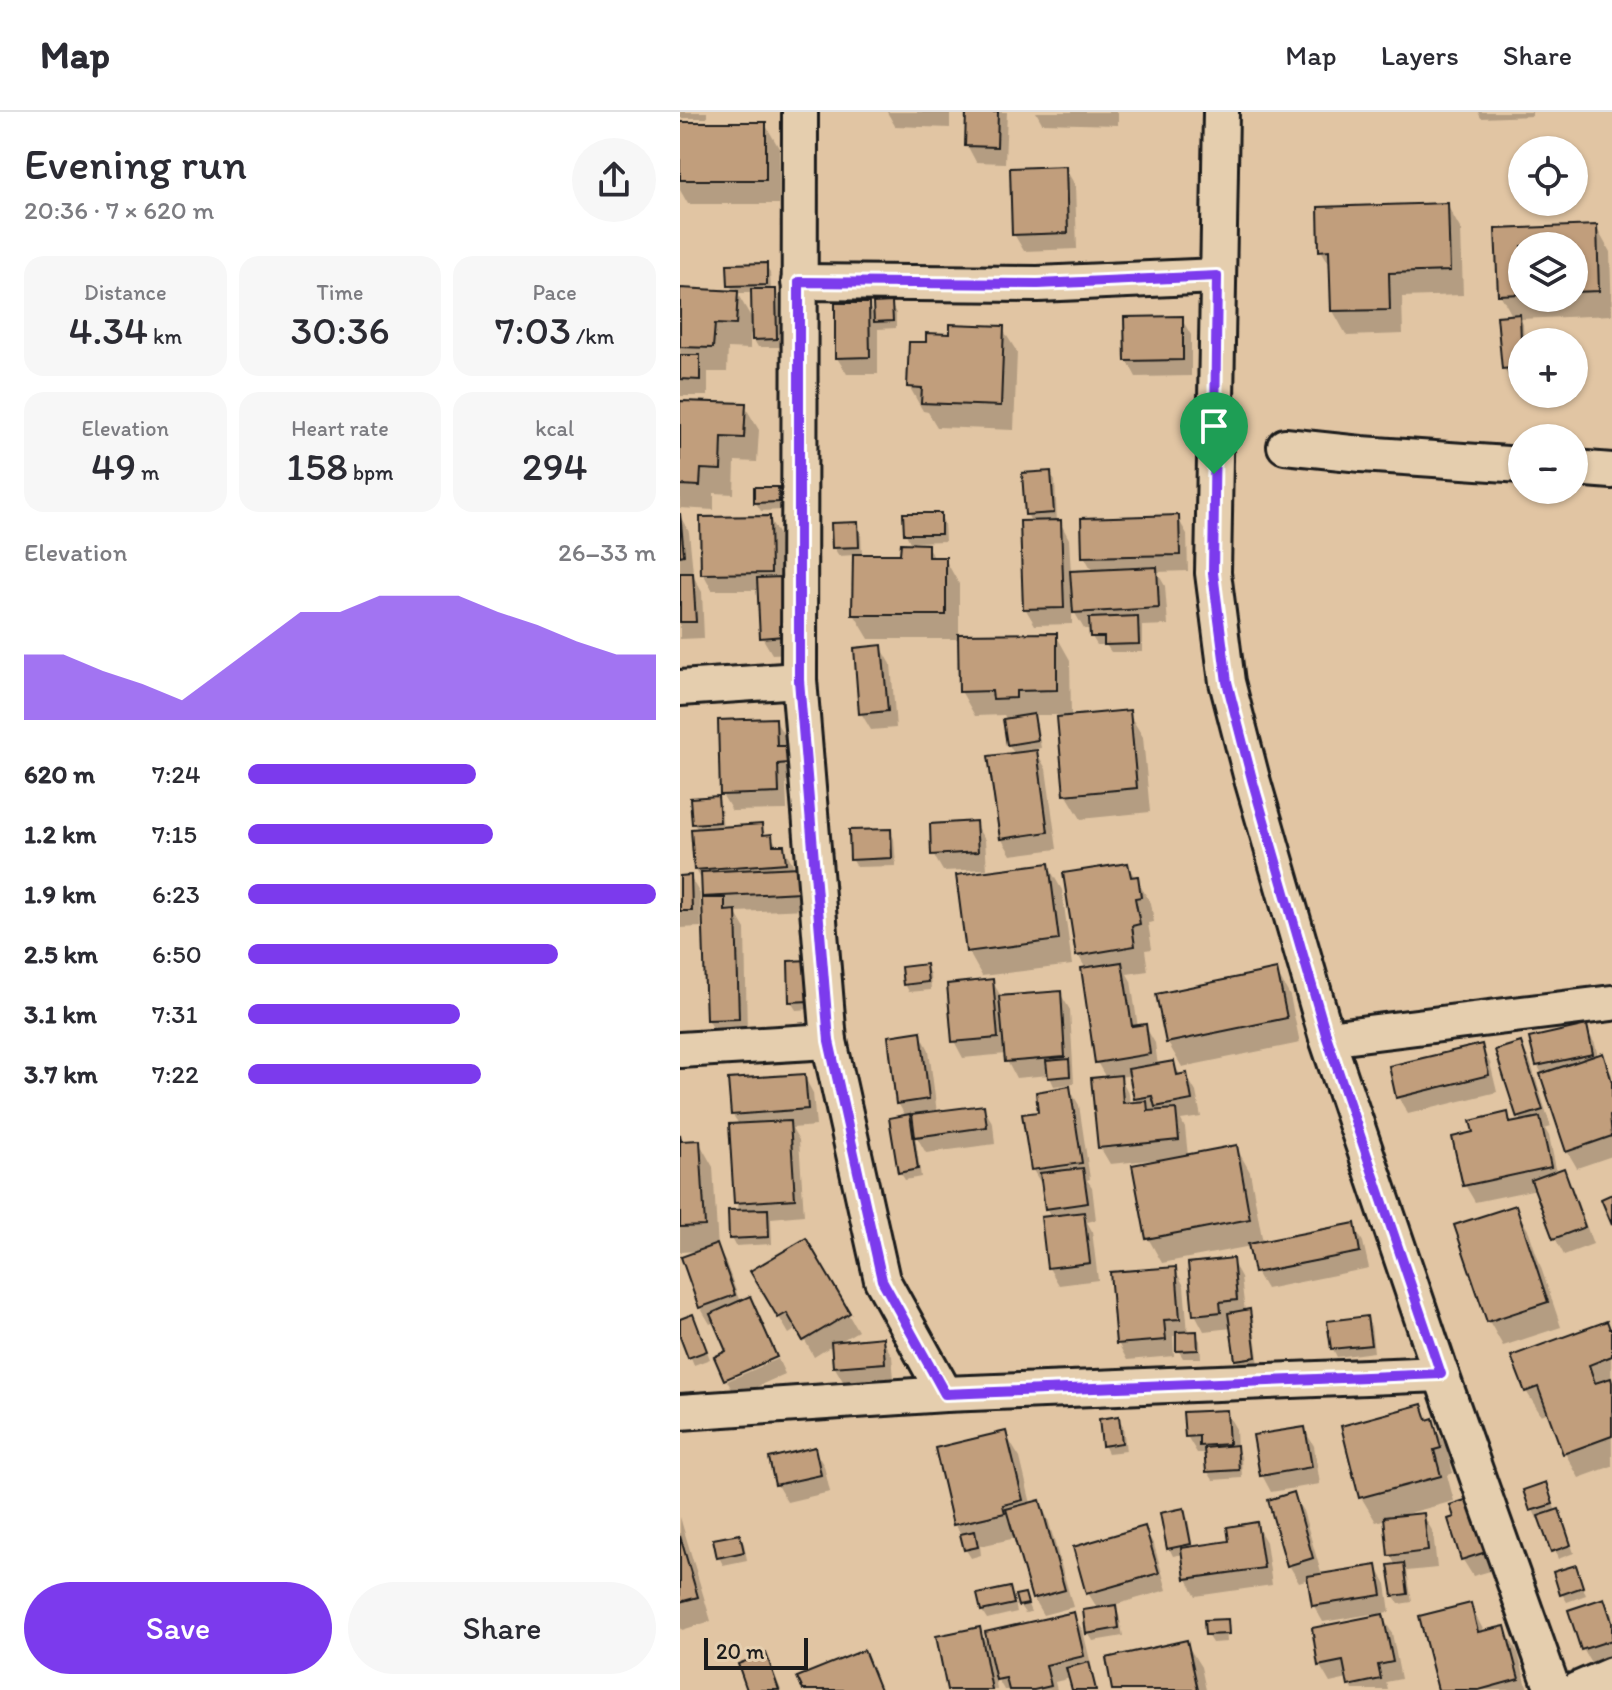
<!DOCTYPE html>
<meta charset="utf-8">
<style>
body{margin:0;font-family:Itim,sans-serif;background:#f7f7f7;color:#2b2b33;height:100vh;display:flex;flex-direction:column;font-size:30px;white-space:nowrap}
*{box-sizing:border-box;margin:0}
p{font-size:26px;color:#7c7c81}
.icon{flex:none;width:44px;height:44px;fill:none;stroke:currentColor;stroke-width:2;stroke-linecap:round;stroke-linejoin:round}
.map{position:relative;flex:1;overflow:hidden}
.side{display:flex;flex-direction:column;background:#fff;width:680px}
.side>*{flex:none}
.fabs{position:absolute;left:828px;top:24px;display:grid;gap:16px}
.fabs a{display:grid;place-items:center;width:80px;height:80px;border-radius:50%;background:#fff;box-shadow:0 2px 6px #0004;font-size:40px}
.scale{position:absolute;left:24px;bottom:20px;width:104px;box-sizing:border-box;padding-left:8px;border:4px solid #1c1c1c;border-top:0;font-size:22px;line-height:28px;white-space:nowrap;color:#1c1c1c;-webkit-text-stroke:6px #e5ceae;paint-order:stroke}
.pin{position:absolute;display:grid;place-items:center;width:68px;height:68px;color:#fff;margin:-82px -34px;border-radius:50% 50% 50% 0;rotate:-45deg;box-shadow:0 0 8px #0007}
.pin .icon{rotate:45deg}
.round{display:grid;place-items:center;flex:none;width:84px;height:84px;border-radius:42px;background:#f7f7f7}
.headline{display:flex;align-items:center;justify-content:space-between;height:136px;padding:0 24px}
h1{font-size:44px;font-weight:600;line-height:60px}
.stats{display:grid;grid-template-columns:repeat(3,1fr);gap:12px;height:136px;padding:8px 24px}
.stats div{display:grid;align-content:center;border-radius:20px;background:#f7f7f7;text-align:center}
.stats b{font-size:40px;font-weight:600}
.stats small{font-size:22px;font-weight:400}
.stats p{font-size:22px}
.chart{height:224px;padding:16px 24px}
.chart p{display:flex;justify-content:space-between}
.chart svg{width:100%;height:144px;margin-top:8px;fill:#7c3aed;opacity:.7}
.primary-button{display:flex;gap:16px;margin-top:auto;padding:16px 24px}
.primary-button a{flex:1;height:92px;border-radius:48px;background:#7c3aed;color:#fff;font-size:32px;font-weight:600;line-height:92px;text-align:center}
.primary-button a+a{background:#f7f7f7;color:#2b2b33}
ul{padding:0 24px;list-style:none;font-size:26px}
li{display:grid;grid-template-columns:128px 96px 1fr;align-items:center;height:60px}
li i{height:20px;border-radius:10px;background:#7c3aed}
header{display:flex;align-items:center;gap:48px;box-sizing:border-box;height:112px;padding:0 40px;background:#fff;border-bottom:2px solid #e1e1e2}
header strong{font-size:38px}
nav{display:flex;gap:44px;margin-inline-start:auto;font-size:28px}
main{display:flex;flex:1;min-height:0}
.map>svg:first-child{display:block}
.shadow{fill:#0003;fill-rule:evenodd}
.building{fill:#c19e7c;stroke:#1c1c1c;stroke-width:2}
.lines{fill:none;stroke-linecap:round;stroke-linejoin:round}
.minor-casing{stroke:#1c1c1c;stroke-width:40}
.minor{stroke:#e5ceae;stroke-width:34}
.route-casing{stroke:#fff;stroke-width:16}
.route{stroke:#7c3aed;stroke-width:10}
</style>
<header>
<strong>Map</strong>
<nav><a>Map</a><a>Layers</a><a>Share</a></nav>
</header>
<main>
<section class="side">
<div class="headline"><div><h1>Evening run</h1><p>20:36 · 7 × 620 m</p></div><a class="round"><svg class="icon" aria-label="share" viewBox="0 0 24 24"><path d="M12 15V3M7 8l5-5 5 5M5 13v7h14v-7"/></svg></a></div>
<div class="stats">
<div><p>Distance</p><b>4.34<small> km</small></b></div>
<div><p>Time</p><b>30:36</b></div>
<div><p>Pace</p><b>7:03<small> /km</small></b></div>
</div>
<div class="stats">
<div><p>Elevation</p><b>49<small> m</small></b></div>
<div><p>Heart rate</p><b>158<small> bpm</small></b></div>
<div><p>kcal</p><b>294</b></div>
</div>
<div class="chart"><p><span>Elevation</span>26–33 m</p>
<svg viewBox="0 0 160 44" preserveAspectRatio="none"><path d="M0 44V24L10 24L20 29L30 33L40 38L50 29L60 20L70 11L80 11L90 6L100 6L110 6L120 11L130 15L140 20L150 24L160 24V44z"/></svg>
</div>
<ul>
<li><b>620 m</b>7:24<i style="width:56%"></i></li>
<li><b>1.2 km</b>7:15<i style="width:60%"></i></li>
<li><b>1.9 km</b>6:23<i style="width:100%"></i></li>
<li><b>2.5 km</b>6:50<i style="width:76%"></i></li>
<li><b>3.1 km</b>7:31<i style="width:52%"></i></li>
<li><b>3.7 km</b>7:22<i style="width:57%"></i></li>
</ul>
<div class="primary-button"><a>Save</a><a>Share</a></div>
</section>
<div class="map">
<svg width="932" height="1578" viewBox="0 0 932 1578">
<rect width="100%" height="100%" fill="#e1c5a3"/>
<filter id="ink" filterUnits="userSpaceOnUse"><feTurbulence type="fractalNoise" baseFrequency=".0125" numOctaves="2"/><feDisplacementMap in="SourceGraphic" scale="16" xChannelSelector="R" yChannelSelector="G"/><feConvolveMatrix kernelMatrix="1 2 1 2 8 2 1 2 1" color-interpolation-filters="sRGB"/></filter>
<g filter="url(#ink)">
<!-- shadow -->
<g class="shadow">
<rect x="0" y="0" width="27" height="6"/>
<path d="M207,0H270V16L215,14Z"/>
<path d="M288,0H327L325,51L296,50L287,33Z"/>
<path d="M356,0H438V13L362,11Z"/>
<path d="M798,0H852V4L801,6Z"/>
<path d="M0,12H85L99,36V92H8L0,78Z"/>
<path d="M385,56L395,73L397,137L344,139L334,122Z"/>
<path d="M767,93L781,118L783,183L722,185L723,222L667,224L653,199L651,155L641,138Z"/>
<path d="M916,115L930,140L932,203L840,207L843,212L844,230H842V263L828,264L824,256L833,205L820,182L817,119ZM842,134H894V186H842Z"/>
<path d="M85,153L90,161L91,179H94L99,187L100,235H78L70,221V237L48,236L47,260H28V284H0V178L54,181L50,173ZM57,181H73L74,210Z"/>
<path d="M188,193L196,207L211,193L216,201V216L198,217V262H167L157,246Z"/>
<path d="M501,206L511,223V264L456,265L447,248Z"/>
<path d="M322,216L337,240L334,318L257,315L248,300L243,299L229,274L248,232L272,224Z"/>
<path d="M0,291L64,293L79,318L77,350L55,349L54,382L34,381V398L0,396Z"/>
<path d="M370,361L375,369L377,410H380L389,427L391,461L413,460L404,444L497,405L507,422L508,459L477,460L485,474L488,513L462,514V540H431L426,533H417L412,525V517H404L392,496V512L355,513L345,496L352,411L347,402Z"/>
<path d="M97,377L102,385L103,398L81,399L76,391Z"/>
<path d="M260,403L264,411L265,429L234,430V434H247L255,447H265L279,472V524L376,523L390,548L391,603H352L357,612L361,636L355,637L366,657L377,737L331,743L321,726L335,643L329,633L327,608L324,603L295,604L281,579L280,527H189L174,502L175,443L159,444L154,436L177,412L181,420L182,444H222L232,434L226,422Z"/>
<path d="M0,404L9,420L13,460H11L22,480L24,526L0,527Z"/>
<path d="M89,406L99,423L100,468L109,484L112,541L92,542L82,525L79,478H32L23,461Z"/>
<path d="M201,535L211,552L216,616L191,618L181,601Z"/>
<path d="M448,600L463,625L470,700L401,707L386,682Z"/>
<path d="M95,608L105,625V636L118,668L106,669L107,698L52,699L42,682Z"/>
<path d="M37,686L41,694L43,717L81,714L87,725L91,724L98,735H103L113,752V758L128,797L55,800L65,817L67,923L37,924L28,907L27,788L24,784L23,770L16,758L19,719L14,712Z"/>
<path d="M295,712L305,728L307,757L263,759L253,742Z"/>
<path d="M210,719L214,727L216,754L177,755L172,747Z"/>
<path d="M447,753L471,791L474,810L468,811L472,837L465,838L468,859L447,862L451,869L458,915L465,914L475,931L478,954L493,951L501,964L506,963L516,980L521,1005L501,1008L505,1016L508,1044L556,1035L570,1060L583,1131L674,1114L683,1130L689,1156L586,1177L576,1160L571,1134L482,1151L468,1126L471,1048L430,1052L420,1035L426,966L417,950L406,857L398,843ZM452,963L455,986L458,992L450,993L449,982L440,965Z"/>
<path d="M368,754L382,778L392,853L302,864L288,839Z"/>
<path d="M10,765L20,782L21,815L0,816V766Z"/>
<path d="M110,851L134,897L116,898L111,890Z"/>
<path d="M245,854L250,862L251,878L229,880L225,872Z"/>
<path d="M596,859L610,884L620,931L502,955L488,931L478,884Z"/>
<path d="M312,869L322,886L380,881L390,898L394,972L374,974L369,963L336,966L327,949L326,942L283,946L274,929Z"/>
<path d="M906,916L915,932L918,945L922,944L932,963V1044L897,1056L887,1039L863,963L857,953Z"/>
<path d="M240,921L249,938L257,1001L303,995L313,1012L315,1032L246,1041L235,1022L241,1065L225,1068L220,1060L226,1005L218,991Z"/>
<path d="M840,932L850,949L871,1015L865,1017L869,1024L877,1061L883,1058L892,1075L913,1132L884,1143L875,1126L857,1077L795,1090L785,1073L796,1022L827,1002L833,1013L842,1011L839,1005Z"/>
<path d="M801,934L810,951L817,980L728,1002L718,985Z"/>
<path d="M124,964L133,981L136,1014L112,1016L119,1028L124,1103L91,1106L92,1132L55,1134L51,1126L61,1100L56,1091L60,1014L53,1003Z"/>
<path d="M389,976L399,993L410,1067L407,1068L412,1075L416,1108L407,1110L412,1119L418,1168L379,1173L369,1156L363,1107L372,1106L367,1097L363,1075L353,1058L361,1001Z"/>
<path d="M0,1025L3,1031L19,1030L33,1055L38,1137L46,1151L60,1190L69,1186L96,1243L45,1266L49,1240L35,1210L30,1212L20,1195V1139L0,1140Z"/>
<path d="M835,1095L849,1120L881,1215L823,1234L809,1209Z"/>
<path d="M125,1129L178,1219L157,1231L202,1227L212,1244L214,1267L164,1271L154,1254L153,1233L134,1245L118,1216L109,1222L73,1160Z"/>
<path d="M552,1149L561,1165L565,1200H568L573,1207L579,1253L562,1255L557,1248L552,1216L524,1219L515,1202Z"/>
<path d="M495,1157L504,1174L508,1221H516L520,1229L521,1246H503L498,1238V1224H493L494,1244L447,1248L438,1231Z"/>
<path d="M686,1206L691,1214L694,1240L657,1245L653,1237Z"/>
<path d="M0,1209L17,1212L30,1247L14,1253L0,1219Z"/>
<path d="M931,1219L932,1354L899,1366L885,1341L870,1300L861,1303L846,1279Z"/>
<path d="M98,1247L105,1262L56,1284L47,1269Z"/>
<path d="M741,1294L766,1333L773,1361L767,1363L774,1389L722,1403L723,1405L743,1403L753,1420L757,1456L727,1459L732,1490L719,1492L714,1484L716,1454L710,1443L706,1407L696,1410L681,1385Z"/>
<path d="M546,1300L556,1317L557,1337L561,1344L562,1366L533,1368L528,1360L525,1341H517L507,1324Z"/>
<path d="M438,1306L443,1314L446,1339L428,1341L424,1333Z"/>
<path d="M624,1317L634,1334L640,1372L591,1380L582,1363Z"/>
<path d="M325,1322L340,1346L351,1392L359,1390L368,1407L393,1495L363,1503L353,1486L336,1426L300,1434L301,1443L291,1446L286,1438L284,1428L275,1412Z"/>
<path d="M134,1337L144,1354L150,1380L107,1390L97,1373L92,1348Z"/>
<path d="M845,1379L869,1380L876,1400L882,1407L894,1441L878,1447L861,1405L857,1407Z"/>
<path d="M613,1383L623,1399L642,1464L696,1455L706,1472L710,1500L700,1501L712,1521L721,1567L706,1570L708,1578H673L668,1567L650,1571L640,1554L634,1518L693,1506L692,1502L643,1510L634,1494L629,1467L619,1470L609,1453Z"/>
<path d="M790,1388L817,1457L793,1464L783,1448L770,1408L776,1407Z"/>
<path d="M503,1399L508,1407L513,1436L551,1431L576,1413L586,1430L592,1473L516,1484L507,1467L503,1442L493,1444L489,1436Z"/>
<path d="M0,1405L31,1509L2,1518L0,1514Z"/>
<path d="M464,1416L474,1433L487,1478L434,1493L439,1503L443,1524L413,1529L408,1521L418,1497L408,1481Z"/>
<path d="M59,1424L64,1432L67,1448L43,1453L39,1445Z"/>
<path d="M895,1455L906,1483L887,1490L882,1482Z"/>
<path d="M329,1477L334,1485L337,1500L307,1507L302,1499L299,1484Z"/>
<path d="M344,1483L351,1500L345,1501L340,1494Z"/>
<path d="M923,1488L932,1503V1547L913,1554L903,1537Z"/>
<path d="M790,1493L805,1521L824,1516L838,1541L848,1578H760Z"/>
<path d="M393,1502L403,1519L417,1578H394L391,1566L375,1570L377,1578H324L315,1562L317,1578H269L299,1518L309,1535Z"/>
<path d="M547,1509L550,1514H546L547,1530L532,1531L527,1523Z"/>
<path d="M506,1531L521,1555L526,1578H435Z"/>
<path d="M183,1540L193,1557L201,1578H125Z"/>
<path d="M85,1544L94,1561L101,1578H69Z"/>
</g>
<!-- building -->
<g class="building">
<path d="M286,0H318L317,35L285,34Z"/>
<rect x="0" y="10" width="86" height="58"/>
<path d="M386,54L388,121L332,123L330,56Z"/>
<path d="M768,91L770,159L709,161L710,198L651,199L649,138L639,139L638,95Z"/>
<path d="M917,113L919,179L894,180V134H842V182L818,183L815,117Z"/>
<path d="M87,151V173L48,174L47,152Z"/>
<path d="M0,176L58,179L56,213L35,212L33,236L0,235Z"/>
<path d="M71,177H96L97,227L72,228Z"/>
<path d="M212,190L213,209L194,210L193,191Z"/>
<path d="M155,191H189L190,245L155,246Z"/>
<path d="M840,202L842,255L822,257L817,204Z"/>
<path d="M503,204V248L445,249L444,205Z"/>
<path d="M270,212L324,214L321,294L241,291L242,276L227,275L229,230H246V221L270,222Z"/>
<path d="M0,243H20V268L0,267Z"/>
<path d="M0,289L66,291L64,326L42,325L41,358L21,357L20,374L0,373Z"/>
<path d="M371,359L374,401L345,403L342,361Z"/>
<path d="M74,375H98L99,390L74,391Z"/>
<path d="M0,401L4,443L0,444Z"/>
<path d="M223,401H261V422H224Z"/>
<path d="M499,403L500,443L402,445L401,406Z"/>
<path d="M90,404L91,461L21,462L20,405Z"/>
<path d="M381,408L384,496L343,497L340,409Z"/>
<path d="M178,410L179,435L152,436L151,411Z"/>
<path d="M221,431L248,432V445H266V503H172L173,442H220Z"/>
<path d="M477,455L479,496L393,501L390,459Z"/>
<path d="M0,461H13L16,510H0Z"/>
<path d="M101,465L104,524L80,526L77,466Z"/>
<path d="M458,504L459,532L424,533V525H410L409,506Z"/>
<path d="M377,521V578L336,579V586L313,587L312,579L279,580L278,522Z"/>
<path d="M202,533L208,599L179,602L174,536Z"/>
<path d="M450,598L457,676L384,683L377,605Z"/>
<path d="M354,602L358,628L327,633L323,607Z"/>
<path d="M96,606L97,634H109V651L98,652L99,681L40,683L38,608Z"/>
<path d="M357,638L368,720L320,727L308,644Z"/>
<path d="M38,684L40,710L12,712L10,686Z"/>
<path d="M296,709L298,740L251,743L250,712Z"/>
<path d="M82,712L83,723L92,722L93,733H104L106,751L14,758L11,717Z"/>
<path d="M211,717L212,746L170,748L169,718Z"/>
<path d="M369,751L379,828L286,840L276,763Z"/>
<path d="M448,751L451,765L458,764L461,785L455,786L460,812L452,814L455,834L396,844L383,761Z"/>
<path d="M119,755L120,780L22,785L21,760Z"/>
<path d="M11,763L12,799H0V764Z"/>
<path d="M22,786H45V799L56,798L59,907L26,908Z"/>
<path d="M129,848L130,889L109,890L108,849Z"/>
<path d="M442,850L452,914L466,912L470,942L415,951L401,856Z"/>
<path d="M246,852L248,870L223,873L221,855Z"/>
<path d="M597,857L607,906L486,931L476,882Z"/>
<path d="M313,867L318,926L272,930L267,872Z"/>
<path d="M381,879L385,945L325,950L319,884Z"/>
<path d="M907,913L913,942L856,954L849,926Z"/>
<path d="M241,919L249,987L216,992L208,924Z"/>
<path d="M841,930L863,998L837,1006L815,938Z"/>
<path d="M802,932L809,963L716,986L709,954Z"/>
<path d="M923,941L932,970V1002L930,1003L932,1024L886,1040L860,962Z"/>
<path d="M389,947L390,964L368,966L366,949Z"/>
<path d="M494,949L497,963L507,961L512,988L475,995L472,984L454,987L448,957Z"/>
<path d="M125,962L128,997L51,1003L48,967Z"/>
<path d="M441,963L443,991L467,989L468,999L496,997L499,1028L418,1036L411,966Z"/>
<path d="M390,974L402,1051L351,1058L342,1002L358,1000L356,980Z"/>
<path d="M304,993L307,1015L235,1025L232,1002Z"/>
<path d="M828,1000L830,1011L860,1005L871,1055L783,1074L772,1025L793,1020L790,1009Z"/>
<path d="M230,1002L238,1057L218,1061L209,1006Z"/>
<path d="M110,1009L115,1087L54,1091L49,1012Z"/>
<path d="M0,1022L1,1029L20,1028L25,1114L0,1115Z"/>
<path d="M557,1033L570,1107L466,1127L452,1053Z"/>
<path d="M403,1056L408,1091L365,1097L360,1061Z"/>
<path d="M884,1056L905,1115L873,1127L851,1068Z"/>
<path d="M932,1082V1113L921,1087Z"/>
<path d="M836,1093L868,1190L807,1210L774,1113Z"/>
<path d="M88,1097L89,1125L49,1127L48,1098Z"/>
<path d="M404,1100L410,1151L367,1156L361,1105Z"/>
<path d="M675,1111L680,1140L574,1161L568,1132Z"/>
<path d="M126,1126L170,1201L123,1229L107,1201L98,1206L70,1159Z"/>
<path d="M37,1132L55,1183L19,1196L1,1145Z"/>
<path d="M553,1146L557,1188L540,1190L541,1200L513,1203L508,1151Z"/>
<path d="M496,1155L500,1207L484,1208L486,1228L436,1232L430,1160Z"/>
<path d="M70,1184L97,1245L44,1268L34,1245L46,1239L30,1202Z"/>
<path d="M570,1197L576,1245L555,1248L548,1201Z"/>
<path d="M13,1202L27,1239L8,1246L0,1225V1207Z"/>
<path d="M687,1204L691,1233L651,1237L647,1209Z"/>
<path d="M927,1209L930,1217H932V1244L909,1253L915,1271L931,1266L932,1270V1324L883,1342L858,1275L845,1280L831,1244Z"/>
<path d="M517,1219L518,1238L496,1239V1220Z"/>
<path d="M203,1225L205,1251L153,1255L151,1230Z"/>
<path d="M742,1292L747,1308L753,1306L761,1336L754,1338L761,1364L679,1386L661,1314Z"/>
<path d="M547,1298L549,1332L519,1334V1324L505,1325L503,1300Z"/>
<path d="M439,1304L442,1331L422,1334L419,1307Z"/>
<path d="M625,1315L632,1355L580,1364L573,1323Z"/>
<path d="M326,1319L343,1388L323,1393L325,1401L273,1413L255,1336Z"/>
<path d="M557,1333L559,1358L526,1360L524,1336Z"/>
<path d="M135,1335L141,1363L95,1373L89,1346Z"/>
<path d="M866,1370L873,1392L850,1399L843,1378Z"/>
<path d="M614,1380L633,1446L607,1454L588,1388Z"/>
<path d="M791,1386L809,1439L781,1448L768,1407L774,1405L770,1393Z"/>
<path d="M360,1388L385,1478L352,1487L326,1397Z"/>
<path d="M504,1396L511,1432L487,1437L480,1401Z"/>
<path d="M879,1397L891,1433L871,1440L858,1404Z"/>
<path d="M744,1401L748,1439L708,1444L704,1405Z"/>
<path d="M577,1410L584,1456L505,1467L501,1436L549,1429L547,1415Z"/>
<path d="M465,1414L479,1461L406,1482L393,1435Z"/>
<path d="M295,1419L298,1435L284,1438L280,1422Z"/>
<path d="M60,1422L64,1440L37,1446L33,1427Z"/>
<path d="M0,1424L18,1485L0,1490Z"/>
<path d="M724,1451L728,1482L713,1484L708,1453Z"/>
<path d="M697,1453L702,1483L632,1494L627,1464Z"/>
<path d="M896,1453L903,1475L880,1483L873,1460Z"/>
<path d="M330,1475L334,1492L301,1499L297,1482Z"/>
<path d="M345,1481L348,1492L338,1494L335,1483Z"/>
<path d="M924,1486L932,1510V1528L901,1538L888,1498Z"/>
<path d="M791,1491L798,1520L825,1514L839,1567L799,1578H758L739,1504Z"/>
<path d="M436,1493L439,1516L406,1522L403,1498Z"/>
<path d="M394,1500L404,1544L366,1553L371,1574L354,1578H329L326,1566L316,1568L305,1520Z"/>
<path d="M703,1502L713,1550L698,1553L701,1567L668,1574L663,1549L638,1554L632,1516Z"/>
<path d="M548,1507L549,1522L525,1523L524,1508Z"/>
<path d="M300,1515L312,1578H267L256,1524Z"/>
<path d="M507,1528L518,1578H432L426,1546Z"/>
<path d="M184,1538L200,1578H123L117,1565Z"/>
<path d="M86,1541L99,1578H67L58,1552Z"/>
<path d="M409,1550L416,1578H392L386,1556Z"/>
</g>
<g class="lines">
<defs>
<g id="minor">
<path d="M120,0L119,568L149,929L202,1168L265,1282"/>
<path d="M541,0L533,461L547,570L572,667L647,926L761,1262L873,1578"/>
<path d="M119,170L358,172L537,164"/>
<path d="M605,334L681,342L842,353"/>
<path d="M894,356L932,359"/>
<path d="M0,576L119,568"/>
<path d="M647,926L932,891"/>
<path d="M0,938L149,929"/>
<path d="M0,1300L265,1282L761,1262"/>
<path d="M897,1578L932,1563"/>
</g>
</defs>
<!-- minor casing -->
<use href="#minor" class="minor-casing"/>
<!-- minor -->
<use href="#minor" class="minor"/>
</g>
</g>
<g class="lines" filter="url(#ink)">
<defs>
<path id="route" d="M537,164L533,461L547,570L572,667L647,926L761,1262L265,1282L202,1168L149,929L119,568V170L358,172Z"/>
</defs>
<!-- route casing -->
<use href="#route" class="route-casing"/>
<!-- route -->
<use href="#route" class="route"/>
</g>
</svg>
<div class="fabs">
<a><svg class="icon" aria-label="locate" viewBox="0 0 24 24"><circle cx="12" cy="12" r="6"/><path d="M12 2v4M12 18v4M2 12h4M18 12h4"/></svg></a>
<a><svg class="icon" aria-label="layers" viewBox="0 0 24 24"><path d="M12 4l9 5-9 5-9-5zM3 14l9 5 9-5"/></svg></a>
<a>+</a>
<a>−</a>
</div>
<div class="scale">20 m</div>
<div class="pin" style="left:534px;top:362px;background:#1e9e55"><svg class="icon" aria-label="arrive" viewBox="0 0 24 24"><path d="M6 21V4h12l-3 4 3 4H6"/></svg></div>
</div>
</main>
